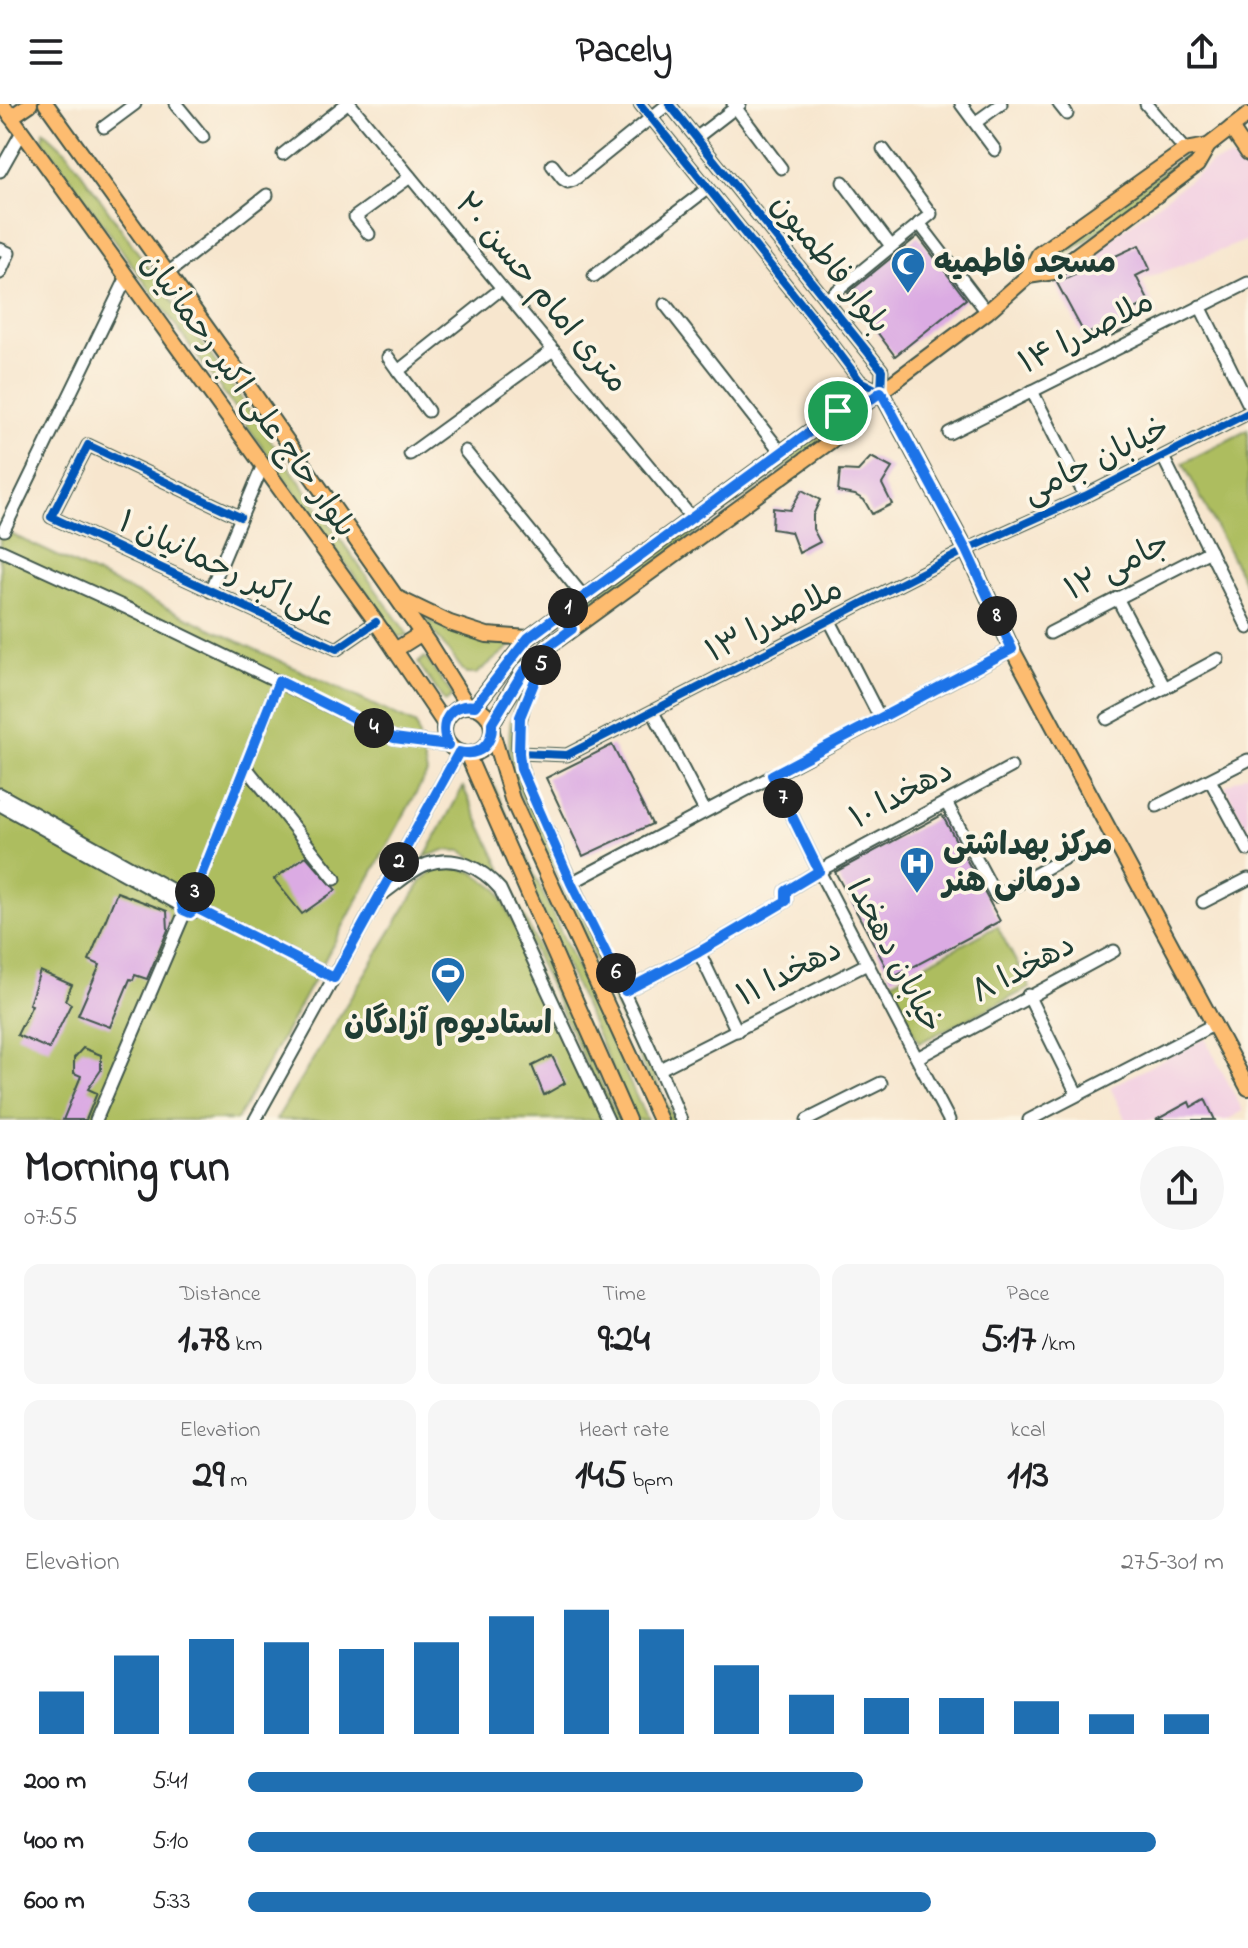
<!DOCTYPE html>
<meta charset="utf-8">
<style>
body{margin:0;font-family:"Indie Flower","Playpen Sans Arabic",sans-serif;background:#f6f6f6;color:#202124;height:100vh;display:flex;flex-direction:column;font-size:30px;white-space:nowrap}
*{box-sizing:border-box;margin:0}
p{font-size:26px;color:#757577}
.icon{flex:none;width:44px;height:44px;fill:none;stroke:currentColor;stroke-width:2;stroke-linecap:round;stroke-linejoin:round}
.map{position:relative;height:1016px;overflow:hidden}
.details{display:flex;flex-direction:column;background:#fff;flex:1}
.details>*{flex:none}
.pin{position:absolute;display:grid;place-items:center;width:68px;height:68px;color:#fff;margin:-34px;border:4px solid #fff;border-radius:50%;box-shadow:0 2px 8px #0007}
.km{position:absolute;width:40px;height:40px;margin:-20px;border-radius:50%;background:#222;color:#fff;font-size:22px;line-height:40px;text-align:center}
.round{display:grid;place-items:center;flex:none;width:84px;height:84px;border-radius:42px;background:#f6f6f6}
.overview{display:flex;align-items:center;justify-content:space-between;height:136px;padding:0 24px}
h1{font-size:44px;font-weight:800;line-height:60px}
.figures{display:grid;grid-template-columns:repeat(3,1fr);gap:12px;height:136px;padding:8px 24px}
.figures div{display:grid;align-content:center;border-radius:16px;background:#f6f6f6;text-align:center}
.figures b{font-size:40px;font-weight:800}
.figures small{font-size:22px;font-weight:400}
.figures p{font-size:22px}
.chart{height:224px;padding:16px 24px}
.chart p{display:flex;justify-content:space-between}
.chart svg{width:100%;height:144px;margin-top:8px;stroke:#1f6fb2;stroke-width:6}
ul{padding:0 24px;list-style:none;font-size:26px}
li{display:grid;grid-template-columns:128px 96px 1fr;align-items:center;height:60px}
li i{height:20px;border-radius:10px;background:#1f6fb2}
header{display:flex;justify-content:space-between;align-items:center;height:104px;padding:0 24px;background:#fff;font-size:36px;font-weight:800}
.map>svg:first-child{display:block}
.built{fill:#f2cfe2}
.green{fill:#adbd5f;stroke:#667d4a;stroke-width:2}
.building{fill:#dbabe3}
.lines{fill:none;stroke-linecap:round;stroke-linejoin:round}
.minor-casing{stroke:#3f564b;stroke-width:15}
.major-casing{stroke:#3f564b;stroke-width:18}
.minor{stroke:#fff;stroke-width:11}
.major{stroke:#fdbc6f;stroke-width:14}
.cycleway-casing{stroke:#fcf5e5;stroke-width:13}
.cycleway{stroke:#0057b8;stroke-width:8}
.route-casing{stroke:#fff;stroke-width:16}
.route{stroke:#1a73e8;stroke-width:10}
.labels{text-anchor:middle;dominant-baseline:central;stroke-width:7;stroke-linejoin:round;paint-order:stroke}
.poi-label{font-size:32px;font-weight:bold;fill:#1f3d34;stroke:#fcf5e5;text-anchor:start}
.street-label{font-size:32px;fill:#1f3d34;stroke:#fcf5e5}
</style>
<header><svg class="icon" aria-label="menu" viewBox="0 0 24 24"><path d="M4 6h16M4 12h16M4 18h16"/></svg>Pacely<svg class="icon" aria-label="share" viewBox="0 0 24 24"><path d="M12 15V3M7 8l5-5 5 5M5 13v7h14v-7"/></svg></header>
<div class="map">
<svg width="1248" height="1016" viewBox="0 0 1248 1016">
<rect width="100%" height="100%" fill="#fcf5e5"/>
<filter id="ink" filterUnits="userSpaceOnUse"><feTurbulence type="fractalNoise" baseFrequency=".0125" numOctaves="2"/><feDisplacementMap in="SourceGraphic" scale="16" xChannelSelector="R" yChannelSelector="G"/><feConvolveMatrix kernelMatrix="1 2 1 2 8 2 1 2 1" color-interpolation-filters="sRGB"/></filter>
<filter id="wash" filterUnits="userSpaceOnUse"><feTurbulence type="fractalNoise" baseFrequency=".006" numOctaves="4" result="noise"/><feDisplacementMap in="SourceGraphic" scale="32" xChannelSelector="R" yChannelSelector="G"/><feGaussianBlur stdDeviation="1.8" result="paint"/><feColorMatrix in="noise" values="0 0 0 0 0 0 0 0 0 0 0 0 0 0 0 0 0 1.4 0 .05"/><feComposite in="paint" operator="in"/></filter>
<g filter="url(#wash)">
<rect width="100%" height="100%" fill="#f7e6ce"/>
<!-- built -->
<g class="built">
<path d="M1230,54L1241,62L1248,72V136L1142,176L1159,212L1089,245L1054,178L1212,59Z"/>
<path d="M1248,670V726L1225,682Z"/>
<path d="M1205,934L1243,1007L1227,1016H1126L1110,983Z"/>
</g>
<!-- green -->
<g class="green">
<path d="M44,27L67,48L408,531L398,533L43,36Z"/>
<path d="M1196,50L1190,60L1056,158L1047,160L1051,150L1185,51Z"/>
<path d="M838,315L842,316L843,321L582,512L571,514L577,504Z"/>
<path d="M1248,326V485L1183,359Z"/>
<path d="M0,425L416,621L427,669L237,1016H0Z"/>
<path d="M423,514C453,528 480,538 512,541L476,570H466Z"/>
<path d="M425,553L453,592L445,598L418,559Z"/>
<path d="M531,565L523,590L517,667L674,1016H667L513,674C505,629 509,605 531,565Z"/>
<path d="M485,672L491,676L647,1016H635L483,674Z"/>
<path d="M463,683L619,1016H612L501,776L462,747L444,746L425,753Z"/>
<path d="M458,764L473,768L498,786L605,1016H276L421,778L435,765Z"/>
<path d="M997,822L1030,884L919,939L888,880Z"/>
</g>
<g id="blocks">
<!-- building -->
<g class="building">
<path d="M918,132L966,195L895,252L848,189Z"/>
<path d="M1139,141L1150,165L1136,172L1149,198L1127,209L1132,222L1109,233L1103,223L1085,231L1057,179Z"/>
<path d="M871,353L892,364L882,380L892,400L872,410L864,396L855,391L838,388L840,366L858,367Z"/>
<path d="M802,386L820,396L813,411V425L820,438L799,449L791,428L772,425L773,404L790,406Z"/>
<path d="M612,641L652,720L583,752L546,674Z"/>
<path d="M942,711L1000,817L892,874L835,768Z"/>
<path d="M306,752L336,786L302,810L274,775Z"/>
<path d="M117,788L167,807L168,826L147,875L135,871L133,876L130,875L110,923L78,911L100,861L89,856Z"/>
<path d="M40,867L72,881L65,896L71,900L49,945L17,931L32,901L29,900Z"/>
<path d="M83,944L101,951V966L88,985L97,989L86,1016H63L81,972L74,969V954Z"/>
<path d="M552,952L565,979L544,991L532,962Z"/>
<path d="M1205,995L1215,1016H1156L1189,998L1191,1003Z"/>
</g>
</g>
</g>
<g filter="url(#ink)">
<use href="#blocks" fill-opacity="0" stroke="#3f564b" stroke-width="2"/>
<g class="lines">
<defs>
<g id="minor">
<path d="M176,0L203,33"/>
<path d="M350,0L691,413"/>
<path d="M640,0L812,213L860,277L881,288L882,266L669,0"/>
<path d="M733,0L781,64"/>
<path d="M961,0L995,46"/>
<path d="M1059,0L1067,10"/>
<path d="M1146,0L1185,46"/>
<path d="M976,18L1001,0"/>
<path d="M104,23L135,0"/>
<path d="M696,34L740,0"/>
<path d="M283,50L346,0"/>
<path d="M552,61L563,75L568,78L574,76L668,0"/>
<path d="M0,67L22,28"/>
<path d="M843,78L891,142"/>
<path d="M919,119L987,208"/>
<path d="M369,130L355,113L410,73"/>
<path d="M0,145L9,149L0,169"/>
<path d="M168,169L267,91"/>
<path d="M594,172L707,85"/>
<path d="M826,196L931,110L883,45"/>
<path d="M665,200L781,348"/>
<path d="M1200,202L1248,299"/>
<path d="M388,253L398,267"/>
<path d="M1032,287L1085,392"/>
<path d="M428,307L398,267L501,185"/>
<path d="M949,329L1248,179"/>
<path d="M465,347L583,492"/>
<path d="M410,350L553,246"/>
<path d="M1163,353L1248,524"/>
<path d="M240,413L88,341L51,413L337,545L376,518"/>
<path d="M4,426L127,173"/>
<path d="M0,446L129,505L394,634L448,641"/>
<path d="M210,487L263,361"/>
<path d="M1117,494L1165,584"/>
<path d="M830,517L880,614"/>
<path d="M1050,529L1210,447"/>
<path d="M547,545C535,576 516,609 518,643C520,677 540,709 554,740C595,833 643,922 681,1016"/>
<path d="M653,608L705,707"/>
<path d="M1107,615L1218,555"/>
<path d="M519,649L567,651L966,446L1085,392L1248,309"/>
<path d="M245,662L335,775"/>
<path d="M772,671L819,767L949,1016"/>
<path d="M1210,676L1248,746"/>
<path d="M0,690L185,793L193,794L197,801L193,808H185L180,799L185,793"/>
<path d="M946,698L996,792L1072,750"/>
<path d="M0,701L180,801"/>
<path d="M1157,702L1248,656"/>
<path d="M571,779L1012,545"/>
<path d="M384,789C397,780 412,766 427,760C456,750 482,764 500,785L608,1016"/>
<path d="M193,794L279,577"/>
<path d="M1203,798L1248,775"/>
<path d="M196,804L334,874"/>
<path d="M699,848L737,927"/>
<path d="M625,887L699,848L786,797V787L819,767L1011,663"/>
<path d="M1028,891L1077,990"/>
<path d="M917,954L1114,847"/>
<path d="M660,965L867,860"/>
<path d="M96,1016L185,808"/>
<path d="M255,1016L459,648"/>
<path d="M807,1016L881,979"/>
<path d="M1029,1016L1215,920"/>
</g>
<g id="major">
<path d="M2,0L376,518L444,619"/>
<path d="M46,0L247,280L429,540L467,601"/>
<path d="M11,13L30,0"/>
<path d="M1231,24L1248,49"/>
<path d="M1028,172L1054,168L1197,61L1208,42L1248,11"/>
<path d="M881,288L966,446L1012,545L1248,984"/>
<path d="M855,307L987,208L1028,172L1039,150L1185,46L1208,42"/>
<path d="M400,495L450,519L487,531L528,534"/>
<path d="M395,546L422,529"/>
<circle cx="468" cy="626" r="24"/>
<path d="M475,602L528,534L838,307H855"/>
<path d="M492,619L523,568L549,542L839,331L850,322L855,307"/>
<path d="M492,628L512,695L660,1016"/>
<path d="M467,650L628,1016"/>
</g>
</defs>
<!-- minor casing -->
<use href="#minor" class="minor-casing"/>
<!-- major casing -->
<use href="#major" class="major-casing"/>
<!-- minor -->
<use href="#minor" class="minor"/>
<!-- major -->
<use href="#major" class="major"/>
<defs>
<g id="cycleway">
<path d="M640,0L812,213L860,277L881,288L882,266L669,0"/>
<path d="M240,413L88,341L51,413L337,545L376,518"/>
<path d="M519,649L567,651L966,446L1085,392L1248,309"/>
</g>
</defs>
<!-- cycleway casing -->
<use href="#cycleway" class="cycleway-casing"/>
<!-- cycleway -->
<use href="#cycleway" class="cycleway"/>
</g>
</g>
<g class="lines" filter="url(#ink)">
<defs>
<path id="route" d="M838,307L560,510L572,525L549,542L523,568L492,619C493,640 480,653 459,648L334,874L196,804L190,809L183,806L181,796L188,792L193,794L279,577L394,634L448,641C437,619 451,598 475,602L528,534L560,510L572,525L549,542L520,613L519,649L521,665L571,779L625,887L699,848L786,797V787L819,767L772,671L1012,545L966,446L881,288L855,307H838"/>
</defs>
<!-- route casing -->
<use href="#route" class="route-casing"/>
<!-- route -->
<use href="#route" class="route"/>
</g>
<!-- icons -->
<defs>
<symbol id="mosque-pin" viewBox="-11 -11 22 30"><path d="M0 17L-7.5 6A9.5 9.5 0 1 1 7.5 6Z" fill="#1f6fb2" stroke="#fcf5e5"/><path d="M3.5-4.9A6 6 0 1 0 3.5 4.9A5 5 0 1 1 3.5-4.9Z" fill="#fff"/></symbol>
<symbol id="hospital-pin" viewBox="-11 -11 22 30"><path d="M0 17L-7.5 6A9.5 9.5 0 1 1 7.5 6Z" fill="#1f6fb2" stroke="#fcf5e5"/><path d="M-5-5h3v3.5h4V-5h3V5h-3V1.5h-4V5h-3Z" fill="#fff"/></symbol>
<symbol id="stadium-pin" viewBox="-11 -11 22 30"><path d="M0 17L-7.5 6A9.5 9.5 0 1 1 7.5 6Z" fill="#1f6fb2" stroke="#fcf5e5"/><path d="M0-5a6.5 5 0 1 0 0 10a6.5 5 0 1 0 0-10ZM-3.5-1.8h7v3.6h-7Z" fill="#fff"/></symbol>
</defs>
<g fill-rule="evenodd">
<use href="#mosque-pin" x="888" y="140" width="40" height="54"/>
<use href="#hospital-pin" x="897" y="740" width="40" height="54"/>
<use href="#stadium-pin" x="428" y="850" width="40" height="54"/>
</g>
<g class="labels">
<!-- poi labels -->
<g class="poi-label">
<text x="934" y="160">مسجد فاطمیه</text>
<text x="943" y="742">مرکز بهداشتی<tspan x="943" dy="37">درمانی هنر</tspan></text>
<text x="448" y="921" text-anchor="middle">استادیوم آزادگان</text>
</g>
<!-- street labels -->
<g class="street-label">
<text transform="translate(829 161) rotate(51)">بلوار فاطمیون</text>
<text transform="translate(540 190) rotate(50)">۲۰ متری امام حسن</text>
<text transform="translate(1087 230) rotate(-27)">ملاصدرا ۱۴</text>
<text transform="translate(247 292) rotate(54)">بلوار حاج علی اکبر رحمانیان</text>
<text transform="translate(1097 358) rotate(-26)">خیابان جامی</text>
<text transform="translate(1118 464) rotate(-27)">جامی ۱۲</text>
<text transform="translate(226 467) rotate(25)">علی‌اکبر رحمانیان ۱</text>
<text transform="translate(775 518) rotate(-27)">ملاصدرا ۱۳</text>
<text transform="translate(902 692) rotate(-28)">دهخدا ۱۰</text>
<text transform="translate(893 853) rotate(62)">خیابان دهخدا</text>
<text transform="translate(1024 866) rotate(-28)">دهخدا ۸</text>
<text transform="translate(790 870) rotate(-27)">دهخدا ۱۱</text>
</g>
</g>
</svg>
<div class="pin" style="left:838px;top:307px;background:#1e9e55"><svg class="icon" aria-label="arrive" viewBox="0 0 24 24"><path d="M6 21V4h12l-3 4 3 4H6"/></svg></div>
<b class="km" style="left:568px;top:504px">1</b>
<b class="km" style="left:399px;top:758px">2</b>
<b class="km" style="left:195px;top:788px">3</b>
<b class="km" style="left:374px;top:624px">4</b>
<b class="km" style="left:541px;top:561px">5</b>
<b class="km" style="left:616px;top:869px">6</b>
<b class="km" style="left:783px;top:694px">7</b>
<b class="km" style="left:997px;top:512px">8</b>
</div>
<section class="details">
<div class="overview"><div><h1>Morning run</h1><p>07:55</p></div><a class="round"><svg class="icon" aria-label="share" viewBox="0 0 24 24"><path d="M12 15V3M7 8l5-5 5 5M5 13v7h14v-7"/></svg></a></div>
<div class="figures">
<div><p>Distance</p><b>1.78<small> km</small></b></div>
<div><p>Time</p><b>9:24</b></div>
<div><p>Pace</p><b>5:17<small> /km</small></b></div>
</div>
<div class="figures">
<div><p>Elevation</p><b>29<small> m</small></b></div>
<div><p>Heart rate</p><b>145<small> bpm</small></b></div>
<div><p>kcal</p><b>113</b></div>
</div>
<div class="chart"><p><span>Elevation</span>275–301 m</p>
<svg viewBox="0 0 160 44" preserveAspectRatio="none"><path d="M5 44V31M15 44V20M25 44V15M35 44V16M45 44V18M55 44V16M65 44V8M75 44V6M85 44V12M95 44V23M105 44V32M115 44V33M125 44V33M135 44V34M145 44V38M155 44V38"/></svg>
</div>
<ul>
<li><b>200 m</b>5:41<i style="width:63%"></i></li>
<li><b>400 m</b>5:10<i style="width:93%"></i></li>
<li><b>600 m</b>5:33<i style="width:70%"></i></li>
</ul>
</section>
